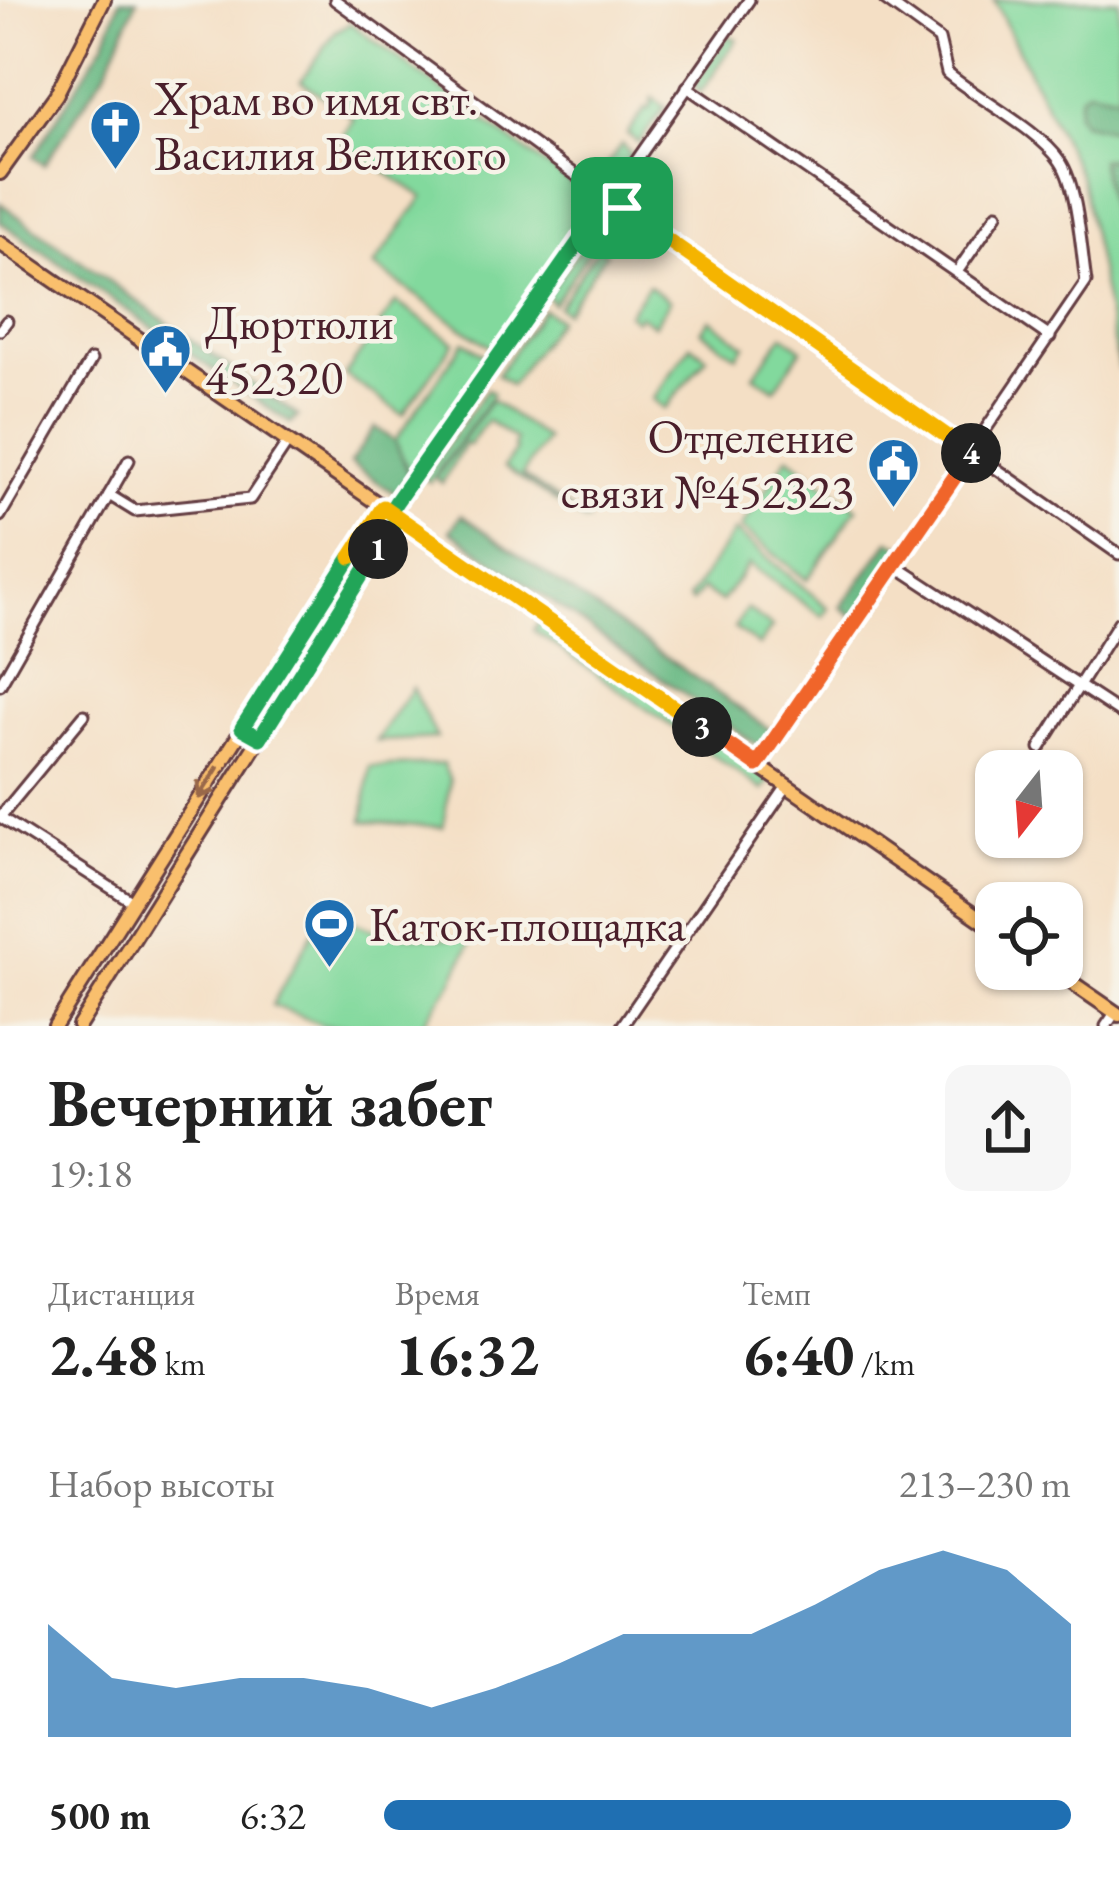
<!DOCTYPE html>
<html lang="ru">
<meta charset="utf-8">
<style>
body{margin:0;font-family:"EB Garamond",serif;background:#f6f6f6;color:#222;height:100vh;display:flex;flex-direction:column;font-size:45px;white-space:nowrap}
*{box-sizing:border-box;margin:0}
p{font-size:39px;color:#767676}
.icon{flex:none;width:66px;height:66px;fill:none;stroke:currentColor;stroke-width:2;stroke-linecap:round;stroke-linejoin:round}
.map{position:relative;height:1026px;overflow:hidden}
.details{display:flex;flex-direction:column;background:#fff;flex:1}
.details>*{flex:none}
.needle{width:78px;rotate:197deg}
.controls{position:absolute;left:975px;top:750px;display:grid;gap:24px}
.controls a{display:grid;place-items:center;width:108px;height:108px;border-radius:24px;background:#fff;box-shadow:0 3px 9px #0004;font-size:60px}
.pin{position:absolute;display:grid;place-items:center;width:102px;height:102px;color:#fff;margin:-51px;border-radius:24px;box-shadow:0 6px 18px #0006}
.km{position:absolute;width:60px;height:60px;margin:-30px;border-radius:50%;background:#222;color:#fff;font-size:33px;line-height:60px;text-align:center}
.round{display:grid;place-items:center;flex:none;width:126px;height:126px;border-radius:24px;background:#f6f6f6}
.summary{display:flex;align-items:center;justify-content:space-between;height:204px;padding:0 48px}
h1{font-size:66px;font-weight:700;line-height:90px}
.metrics{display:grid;grid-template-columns:repeat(3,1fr);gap:18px;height:204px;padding:12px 48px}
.metrics div{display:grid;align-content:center}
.metrics b{font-size:60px;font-weight:700}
.metrics small{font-size:33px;font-weight:400}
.metrics p{font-size:33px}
.chart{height:336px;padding:24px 48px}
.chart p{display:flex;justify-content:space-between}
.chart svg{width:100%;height:216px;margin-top:12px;fill:#1f6fb2;opacity:.7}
ul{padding:0 48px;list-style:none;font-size:39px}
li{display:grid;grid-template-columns:192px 144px 1fr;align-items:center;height:90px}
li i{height:30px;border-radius:15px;background:#1f6fb2}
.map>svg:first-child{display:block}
.green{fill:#82d99d;stroke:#667c64;stroke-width:3}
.forest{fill:#69b984;stroke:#5a6c58;stroke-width:3}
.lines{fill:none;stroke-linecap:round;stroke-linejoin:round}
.minor-casing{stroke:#643c42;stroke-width:15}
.major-casing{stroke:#643c42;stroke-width:18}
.minor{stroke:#fff;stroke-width:9}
.major{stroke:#f9bf6d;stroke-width:12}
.oneway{stroke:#996749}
.split-1-casing{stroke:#fff;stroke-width:24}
.split-2-casing{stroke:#fff;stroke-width:24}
.split-3-casing{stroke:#fff;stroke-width:24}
.split-4-casing{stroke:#fff;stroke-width:24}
.split-5-casing{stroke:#fff;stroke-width:24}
.split-1{stroke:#22a559;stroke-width:15}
.split-2{stroke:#22a559;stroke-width:15}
.split-3{stroke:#f5b400;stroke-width:15}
.split-4{stroke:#f0652b;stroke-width:15}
.split-5{stroke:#f5b400;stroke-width:15}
.labels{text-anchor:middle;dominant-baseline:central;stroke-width:9;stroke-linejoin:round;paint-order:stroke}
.poi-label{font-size:48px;fill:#4a1f2b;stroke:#f7f3e8;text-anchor:start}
</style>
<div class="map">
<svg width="1119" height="1026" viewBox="0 0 1119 1026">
<rect width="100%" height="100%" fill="#f7f3e8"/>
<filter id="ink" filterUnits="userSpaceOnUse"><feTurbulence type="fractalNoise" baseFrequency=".00833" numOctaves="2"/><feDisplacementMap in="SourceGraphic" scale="24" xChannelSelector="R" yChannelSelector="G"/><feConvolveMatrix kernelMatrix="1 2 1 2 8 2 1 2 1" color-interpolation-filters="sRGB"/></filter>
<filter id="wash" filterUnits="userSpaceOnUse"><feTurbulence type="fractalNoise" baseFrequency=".004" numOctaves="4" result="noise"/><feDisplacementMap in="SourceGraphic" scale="48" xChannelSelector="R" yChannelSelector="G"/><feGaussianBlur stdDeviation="2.7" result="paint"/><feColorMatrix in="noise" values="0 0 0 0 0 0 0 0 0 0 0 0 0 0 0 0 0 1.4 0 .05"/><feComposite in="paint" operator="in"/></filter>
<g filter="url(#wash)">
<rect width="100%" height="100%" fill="#f4dfc5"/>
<!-- green -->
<g class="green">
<path d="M994,0H1119V371L1081,178Z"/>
<path d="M350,23L595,201L494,350L374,266L423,197L339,142L354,118L301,81L336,31Z"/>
<path d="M728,36L737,39L700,93L694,86Z"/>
<path d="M653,98L665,107L639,143L627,134L646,108L650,109Z"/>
<path d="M622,144L631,155L610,187L604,189L595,183Z"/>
<path d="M612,209L616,212L553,304L547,296L607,210Z"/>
<path d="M598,248L606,253L565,312L558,307Z"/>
<path d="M648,285L670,301L654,325L640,315L636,320L628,314Z"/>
<path d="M396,302L454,342L403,415L345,375Z"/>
<path d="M543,309L558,319L511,385L497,375Z"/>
<path d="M710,319L745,345L737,356L701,331Z"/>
<path d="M783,335L802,349L775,389L754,375Z"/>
<path d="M464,341L489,359L410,476L395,441Z"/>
<path d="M691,345L707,357L665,409L653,399Z"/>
<path d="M487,389L493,394L430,482L424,478Z"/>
<path d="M491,400L546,439L522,475L588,521L585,522L504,467L516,450L513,447L516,440L487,420L469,445L465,444L442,483L436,478Z"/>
<path d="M788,456L857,508L807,580L741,528Z"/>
<path d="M735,531L829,608L823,617L749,564L721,602L702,589L692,602L688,599Z"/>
<path d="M747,609L772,627L759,646L734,628Z"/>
<path d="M540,620L770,780L763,790L533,630Z"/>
<path d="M412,688L437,738L376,741Z"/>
<path d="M443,764L450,781L443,827L363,821L370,767Z"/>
<path d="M326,909L381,933L472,940L452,982L421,1026H325L272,1005Z"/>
</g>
<!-- forest -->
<g class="forest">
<path d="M120,0H137L107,69L44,165L33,157L105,41Z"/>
<path d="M1088,89L1119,95V131L1083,123L1077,113L1080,95Z"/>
<path d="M1115,158L1119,161V257L1100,160Z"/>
<path d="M0,203L298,416L291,424L0,222Z"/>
<path d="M375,427L395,441L410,476L397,495L350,463Z"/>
<path d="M461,515L772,731L761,748L450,531Z"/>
<path d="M890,540L903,547L857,619L841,607Z"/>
</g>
</g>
<g filter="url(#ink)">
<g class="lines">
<defs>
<g id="minor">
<path d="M335,0L631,215L1119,554"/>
<path d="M687,87L1050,337"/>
<path d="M957,272L997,214"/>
<path d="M0,330L7,321"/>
<path d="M109,495L135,511L250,499L288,442"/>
<path d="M390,512L749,0"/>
<path d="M0,516L91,360"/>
<path d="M896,566L1119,712"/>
<path d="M0,685L129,460"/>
<path d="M1040,748L1119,622"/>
<path d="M757,765L1086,282C1081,250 1078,187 1060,161C1039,130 978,99 947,73L939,39L885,0"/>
<path d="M0,817L133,902"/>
<path d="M0,817L84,715"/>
<path d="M622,1026L787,786"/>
<path d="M1106,1026L1115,1013"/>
</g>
<g id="major">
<path d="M0,173L56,95L104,0"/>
<path d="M0,243L996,930"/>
<path d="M1052,969L1119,1015"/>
<path d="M55,1026L383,507"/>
<path d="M79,1026L398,518"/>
</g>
</defs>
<!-- minor casing -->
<use href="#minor" class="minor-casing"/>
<!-- major casing -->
<use href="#major" class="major-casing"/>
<!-- minor -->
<use href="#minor" class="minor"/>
<!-- major -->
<use href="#major" class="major"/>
</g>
<!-- one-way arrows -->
<defs><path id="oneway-shaft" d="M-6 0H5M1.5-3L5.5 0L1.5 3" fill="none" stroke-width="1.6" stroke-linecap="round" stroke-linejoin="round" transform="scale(3)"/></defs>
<use class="oneway" href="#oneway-shaft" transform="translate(208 783) rotate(122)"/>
</g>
<g class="lines" filter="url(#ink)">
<defs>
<path id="split-1" d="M378,549L398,518L390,512L396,502L609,199L622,208"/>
<path id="split-2" d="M351,557L242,728L260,738L378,549"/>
<path id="split-3" d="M351,557L383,507L702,727"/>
<path id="split-4" d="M702,727L757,765L971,453"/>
<path id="split-5" d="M622,208L971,453"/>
</defs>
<!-- split-1 casing -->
<use href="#split-1" class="split-1-casing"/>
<!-- split-2 casing -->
<use href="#split-2" class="split-2-casing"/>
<!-- split-3 casing -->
<use href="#split-3" class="split-3-casing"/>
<!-- split-4 casing -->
<use href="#split-4" class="split-4-casing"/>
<!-- split-5 casing -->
<use href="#split-5" class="split-5-casing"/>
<!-- split-1 -->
<use href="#split-1" class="split-1"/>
<!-- split-2 -->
<use href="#split-2" class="split-2"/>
<!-- split-3 -->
<use href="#split-3" class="split-3"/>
<!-- split-4 -->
<use href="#split-4" class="split-4"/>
<!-- split-5 -->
<use href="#split-5" class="split-5"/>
</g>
<!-- icons -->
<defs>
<symbol id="church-pin" viewBox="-11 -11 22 30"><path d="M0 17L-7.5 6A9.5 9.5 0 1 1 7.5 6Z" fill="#1f6fb2" stroke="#f7f3e8"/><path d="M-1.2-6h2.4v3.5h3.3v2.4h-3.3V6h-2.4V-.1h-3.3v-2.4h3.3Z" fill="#fff"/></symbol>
<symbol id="civic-pin" viewBox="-11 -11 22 30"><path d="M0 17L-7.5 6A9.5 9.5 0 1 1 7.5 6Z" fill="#1f6fb2" stroke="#f7f3e8"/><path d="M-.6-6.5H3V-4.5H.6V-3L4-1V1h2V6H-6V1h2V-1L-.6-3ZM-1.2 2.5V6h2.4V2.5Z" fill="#fff"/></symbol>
<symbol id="stadium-pin" viewBox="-11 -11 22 30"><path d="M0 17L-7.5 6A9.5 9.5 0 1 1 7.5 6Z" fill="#1f6fb2" stroke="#f7f3e8"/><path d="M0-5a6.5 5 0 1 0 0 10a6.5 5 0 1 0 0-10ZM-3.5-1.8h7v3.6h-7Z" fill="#fff"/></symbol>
</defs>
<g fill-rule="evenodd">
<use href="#church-pin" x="86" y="96" width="59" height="81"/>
<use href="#civic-pin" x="136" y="320" width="59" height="81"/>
<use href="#civic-pin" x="864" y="434" width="59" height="81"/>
<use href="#stadium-pin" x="300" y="894" width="59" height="81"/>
</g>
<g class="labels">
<!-- poi labels -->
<g class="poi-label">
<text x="154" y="98">Храм во имя свт.<tspan x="154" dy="55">Василия Великого</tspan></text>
<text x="205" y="322">Дюртюли<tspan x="205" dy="55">452320</tspan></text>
<text x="854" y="436" text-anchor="end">Отделение<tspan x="854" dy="55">связи №452323</tspan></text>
<text x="369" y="924">Каток-площадка</text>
</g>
</g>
</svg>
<div class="controls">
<a><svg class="needle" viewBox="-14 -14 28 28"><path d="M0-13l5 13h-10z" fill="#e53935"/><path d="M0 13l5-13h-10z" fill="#767676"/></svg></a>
<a><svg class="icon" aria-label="locate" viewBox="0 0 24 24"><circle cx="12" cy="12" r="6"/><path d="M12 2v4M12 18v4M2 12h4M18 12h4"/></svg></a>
</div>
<div class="pin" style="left:622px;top:208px;background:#1e9e55"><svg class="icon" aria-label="arrive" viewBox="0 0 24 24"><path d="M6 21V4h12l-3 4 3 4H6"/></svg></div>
<b class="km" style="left:378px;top:549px">1</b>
<b class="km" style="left:702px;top:727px">3</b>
<b class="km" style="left:971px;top:453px">4</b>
</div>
<section class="details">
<div class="summary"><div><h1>Вечерний забег</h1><p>19:18</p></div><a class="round"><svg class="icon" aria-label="share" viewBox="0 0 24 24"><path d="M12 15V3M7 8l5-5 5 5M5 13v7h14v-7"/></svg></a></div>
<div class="metrics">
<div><p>Дистанция</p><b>2.48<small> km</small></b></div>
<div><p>Время</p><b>16:32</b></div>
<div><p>Темп</p><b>6:40<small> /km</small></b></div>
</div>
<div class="chart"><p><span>Набор высоты</span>213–230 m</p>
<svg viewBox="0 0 160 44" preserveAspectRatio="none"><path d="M0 44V21L10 32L20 34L30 32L40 32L50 34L60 38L70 34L80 29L90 23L100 23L110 23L120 17L130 10L140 6L150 10L160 21V44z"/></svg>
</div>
<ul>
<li><b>500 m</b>6:32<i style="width:100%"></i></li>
</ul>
</section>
